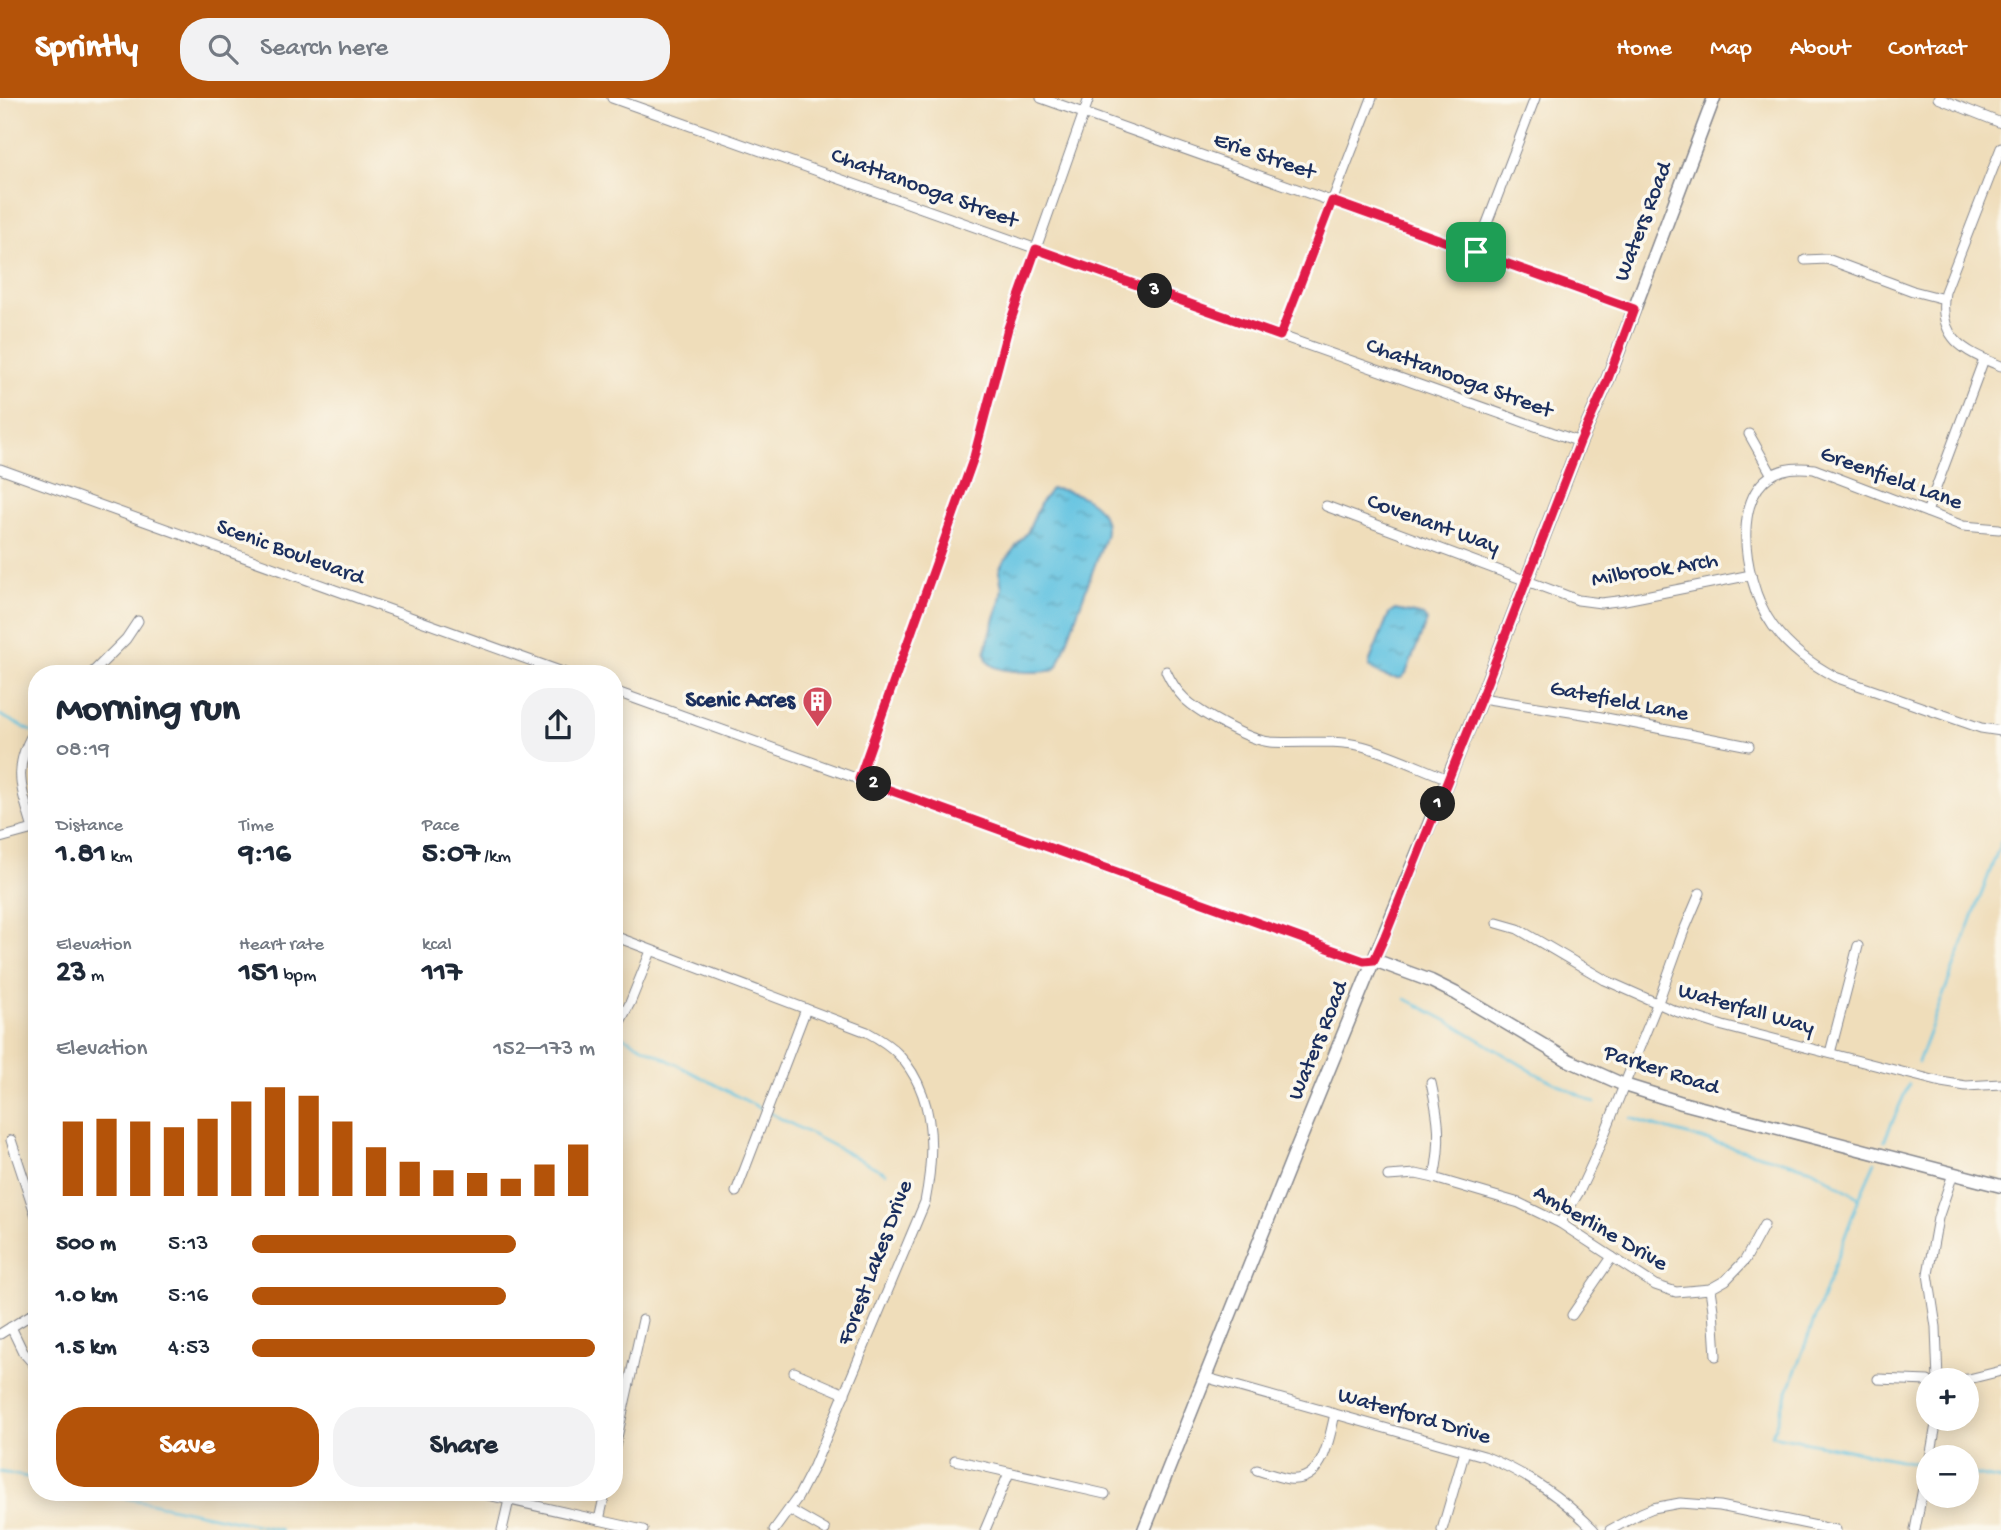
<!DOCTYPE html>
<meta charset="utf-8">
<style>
body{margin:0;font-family:"Gochi Hand",sans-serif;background:#f2f2f3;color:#1f2937;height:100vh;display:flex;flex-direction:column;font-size:26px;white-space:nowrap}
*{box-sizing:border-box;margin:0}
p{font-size:23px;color:#747a83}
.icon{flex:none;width:38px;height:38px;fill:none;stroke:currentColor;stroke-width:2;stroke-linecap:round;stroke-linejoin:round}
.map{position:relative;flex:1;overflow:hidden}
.details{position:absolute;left:28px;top:567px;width:595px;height:836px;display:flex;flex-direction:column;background:#fff;border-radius:28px;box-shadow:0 4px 18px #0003}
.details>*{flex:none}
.buttons{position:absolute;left:1916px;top:1270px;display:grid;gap:14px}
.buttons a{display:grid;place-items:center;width:63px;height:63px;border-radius:50%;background:#fff;box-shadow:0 4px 18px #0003;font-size:35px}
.pin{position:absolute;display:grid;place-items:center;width:60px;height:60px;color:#fff;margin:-30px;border-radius:14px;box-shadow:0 4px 10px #0006}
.km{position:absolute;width:35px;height:35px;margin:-18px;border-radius:50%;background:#222;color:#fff;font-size:19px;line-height:35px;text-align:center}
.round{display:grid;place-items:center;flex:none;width:74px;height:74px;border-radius:28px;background:#f2f2f3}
.summary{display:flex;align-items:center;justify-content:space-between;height:119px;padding:0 28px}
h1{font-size:38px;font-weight:700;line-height:52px}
.metrics{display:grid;grid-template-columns:repeat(3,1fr);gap:10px;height:119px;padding:7px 28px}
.metrics div{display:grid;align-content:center}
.metrics b{font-size:30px;font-weight:700}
.metrics small{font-size:19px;font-weight:400}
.metrics p{font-size:19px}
.chart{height:196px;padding:14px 28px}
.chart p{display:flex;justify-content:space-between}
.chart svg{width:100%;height:126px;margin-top:7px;stroke:#b45309;stroke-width:6}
.action{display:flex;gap:14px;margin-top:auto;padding:14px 28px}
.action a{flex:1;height:80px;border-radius:28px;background:#b45309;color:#fff;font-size:28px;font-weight:700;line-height:80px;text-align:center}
.action a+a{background:#f2f2f3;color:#1f2937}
ul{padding:0 28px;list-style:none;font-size:23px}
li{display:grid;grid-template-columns:112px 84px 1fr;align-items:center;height:52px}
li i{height:18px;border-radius:9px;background:#b45309}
header{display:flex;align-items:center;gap:42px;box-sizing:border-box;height:98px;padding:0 35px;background:#b45309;color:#fff}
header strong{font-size:33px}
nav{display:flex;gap:38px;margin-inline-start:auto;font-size:24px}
.search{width:490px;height:63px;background:#f2f2f3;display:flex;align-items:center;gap:18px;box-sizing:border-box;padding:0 24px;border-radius:28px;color:#747a83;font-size:26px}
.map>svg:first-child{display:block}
.water{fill:url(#water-ripples);stroke:#3e79a0;stroke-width:2}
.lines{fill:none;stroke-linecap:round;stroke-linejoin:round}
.stream{stroke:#62c3e1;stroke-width:2.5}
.minor-casing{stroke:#85868c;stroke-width:11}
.tertiary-casing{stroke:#85868c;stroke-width:15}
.minor{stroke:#fff;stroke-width:9}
.tertiary{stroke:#fff;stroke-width:12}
.route-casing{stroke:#fff;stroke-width:14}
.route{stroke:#e11d48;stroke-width:9}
.labels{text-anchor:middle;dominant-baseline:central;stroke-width:7;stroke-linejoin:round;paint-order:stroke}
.street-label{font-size:23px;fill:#1b2f5e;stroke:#fbf7ec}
.poi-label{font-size:23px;font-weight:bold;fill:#1b2f5e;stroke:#fbf7ec;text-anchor:end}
</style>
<header>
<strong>Sprintly</strong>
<div class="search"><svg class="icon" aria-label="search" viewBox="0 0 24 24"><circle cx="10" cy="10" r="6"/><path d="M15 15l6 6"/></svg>Search here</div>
<nav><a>Home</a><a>Map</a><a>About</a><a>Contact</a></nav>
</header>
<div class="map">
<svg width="2001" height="1432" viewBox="0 0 2001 1432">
<defs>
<pattern id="water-ripples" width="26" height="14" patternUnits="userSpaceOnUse" patternTransform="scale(1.75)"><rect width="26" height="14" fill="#62c3e1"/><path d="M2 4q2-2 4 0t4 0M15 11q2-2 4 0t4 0" fill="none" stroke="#509fba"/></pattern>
</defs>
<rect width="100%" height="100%" fill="#fbf7ec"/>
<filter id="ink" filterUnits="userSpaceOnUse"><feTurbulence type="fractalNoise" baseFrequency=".0143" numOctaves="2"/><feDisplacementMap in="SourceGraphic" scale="14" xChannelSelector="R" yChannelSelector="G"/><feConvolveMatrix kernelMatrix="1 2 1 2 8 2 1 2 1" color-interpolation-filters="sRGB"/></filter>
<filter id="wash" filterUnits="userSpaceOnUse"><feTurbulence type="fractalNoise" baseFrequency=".00686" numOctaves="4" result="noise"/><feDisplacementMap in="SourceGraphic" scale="28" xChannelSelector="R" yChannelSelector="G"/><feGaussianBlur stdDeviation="1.57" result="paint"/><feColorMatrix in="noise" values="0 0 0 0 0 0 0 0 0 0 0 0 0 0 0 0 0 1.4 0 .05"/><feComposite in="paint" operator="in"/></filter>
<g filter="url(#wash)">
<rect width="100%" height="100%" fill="#efddba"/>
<!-- water -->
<g class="water">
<path d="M1051,391C1071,391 1102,403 1106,427C1106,431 1106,435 1105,439L1058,568C1054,572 1054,573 1048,573C1036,575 1002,574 993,568C987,564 986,560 985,554L1000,503L1002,490L999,473L1002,466L1028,433L1041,404Z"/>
<path d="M1395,512L1423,518L1427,523L1406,575L1401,580C1390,581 1378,576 1369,569V565L1389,516Z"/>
</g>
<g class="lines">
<!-- stream -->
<g class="stream">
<path d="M0,617L31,633"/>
<path d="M1406,901L1455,927L1535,975L1595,1005"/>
<path d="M618,936L764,1012"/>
<path d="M1918,964L2001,744"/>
<path d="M770,1015L886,1075"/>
<path d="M1631,1020L1658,1029L1812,1071L1859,1100"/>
<path d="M1884,1043L1909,986"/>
<path d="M1875,1064L1859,1100L1772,1337L1925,1367"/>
<path d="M0,1374L37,1381"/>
<path d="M1967,1375L2001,1382"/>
<path d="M102,1395L281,1432"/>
</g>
</g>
</g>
<g filter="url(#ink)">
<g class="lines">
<defs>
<g id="minor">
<path d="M612,0L1580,344"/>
<path d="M1041,0L1634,211"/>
<path d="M1938,0L2001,25"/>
<path d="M2001,50L1945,194C1937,240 1963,253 2001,268"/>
<path d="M1476,154L1535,0"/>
<path d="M1805,162L1827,161L1913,193L1944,201"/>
<path d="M1280,238L1372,0"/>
<path d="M1749,336L1772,377"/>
<path d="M0,371L568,576"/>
<path d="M1326,408L1578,502L1601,505L1625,502L1751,477"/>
<path d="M1927,414L1984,261"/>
<path d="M1999,431L1963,428L1814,371C1722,357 1739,481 1773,528C1790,551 1810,565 1835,579L1981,630L2001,633"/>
<path d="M1166,573C1171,584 1176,592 1184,600C1199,615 1249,642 1270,644C1300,646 1333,641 1362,648C1391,656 1420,670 1448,681"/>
<path d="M91,576L126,541L138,523"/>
<path d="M614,593L1364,863L1374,862"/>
<path d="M1481,600L1596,618L1749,648"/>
<path d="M859,681L964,389L974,359L1008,230L1089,0"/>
<path d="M33,731C21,690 11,668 37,629"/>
<path d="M0,740L37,730"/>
<path d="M1497,825L1518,831L1605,882L1675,913L1723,928L1941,984L1966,988L2001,986"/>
<path d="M614,838L867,934C878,940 890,947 898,956C936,996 935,1053 925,1104L814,1368L798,1399L774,1432"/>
<path d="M614,935L630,905L651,853"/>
<path d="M1830,955L1858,848"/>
<path d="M1431,985C1439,1021 1442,1042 1434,1080"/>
<path d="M11,1042L37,1121"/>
<path d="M1388,1078L1416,1076L1434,1080L1519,1105L1560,1125L1655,1187L1676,1194L1710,1191L1726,1182L1745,1162L1764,1127"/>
<path d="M736,1094L806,911"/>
<path d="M1560,1125L1579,1094L1593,1064L1660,899L1683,835L1700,795"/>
<path d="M1710,1191L1713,1212L1716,1258"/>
<path d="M1572,1217L1612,1159"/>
<path d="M11,1229L23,1254L37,1270"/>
<path d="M0,1236L37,1213"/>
<path d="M794,1274L845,1296"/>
<path d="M1204,1279L1484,1358C1526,1375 1562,1399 1594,1432"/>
<path d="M1878,1281L1928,1283"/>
<path d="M1938,1283L1936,1229L1928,1176L1938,1120L1953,1076"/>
<path d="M1945,1283L1969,1281L2001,1273"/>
<path d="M614,1353L643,1222"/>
<path d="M1930,1360L1937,1321"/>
<path d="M955,1362L1105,1396"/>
<path d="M1257,1372C1267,1375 1278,1379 1289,1381C1324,1385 1329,1340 1335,1316"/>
<path d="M479,1395L643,1432"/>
<path d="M790,1412L825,1432"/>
<path d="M599,1422L605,1395"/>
<path d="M502,1432L509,1402"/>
<path d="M985,1432L1009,1375"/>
<path d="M1442,1432L1465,1353"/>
<path d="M1610,1432L1641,1415L1653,1410L1680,1405L1720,1408L1836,1432"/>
<path d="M1915,1432L1928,1364"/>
</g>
<g id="tertiary">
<path d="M1374,862L1431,883L1457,896L1568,962L1624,987L1682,1005L2001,1088"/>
<path d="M1144,1432L1293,1059L1481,600L1580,344L1606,286L1714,0"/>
</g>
</defs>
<!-- minor casing -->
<use href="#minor" class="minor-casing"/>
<!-- tertiary casing -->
<use href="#tertiary" class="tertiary-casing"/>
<!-- minor -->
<use href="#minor" class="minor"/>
<!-- tertiary -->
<use href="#tertiary" class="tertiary"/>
</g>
</g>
<g class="lines" filter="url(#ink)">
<defs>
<path id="route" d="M1332,103L1634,211L1606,286L1580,344L1481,600L1385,838L1374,862L1364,863L859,681L974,359L1008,230L1036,151L1280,238Z"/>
</defs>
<!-- route casing -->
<use href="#route" class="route-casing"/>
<!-- route -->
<use href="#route" class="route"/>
</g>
<!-- icons -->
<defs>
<symbol id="building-pin" viewBox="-11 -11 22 30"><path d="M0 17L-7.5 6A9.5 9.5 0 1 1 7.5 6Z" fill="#d1495b" stroke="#fbf7ec"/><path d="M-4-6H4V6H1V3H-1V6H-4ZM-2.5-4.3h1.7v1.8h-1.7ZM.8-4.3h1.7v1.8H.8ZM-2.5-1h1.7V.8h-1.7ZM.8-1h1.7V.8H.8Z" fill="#fff"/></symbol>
</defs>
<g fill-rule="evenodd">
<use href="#building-pin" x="800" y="586" width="35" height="47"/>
</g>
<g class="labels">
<!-- street labels -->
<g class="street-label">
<text transform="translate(1264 59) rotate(19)">Erie Street</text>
<text transform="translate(924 91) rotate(20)">Chattanooga Street</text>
<text transform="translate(1644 124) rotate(-69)">Waters Road</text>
<text transform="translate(1459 281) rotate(20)">Chattanooga Street</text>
<text transform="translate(1891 381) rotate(20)">Greenfield Lane</text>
<text transform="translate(1433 427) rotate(20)">Covenant Way</text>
<text transform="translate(290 455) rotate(20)">Scenic Boulevard</text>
<text transform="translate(1655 473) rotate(-9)">Milbrook Arch</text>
<text transform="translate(1619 604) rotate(11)">Gatefield Lane</text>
<text transform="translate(1746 912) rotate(16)">Waterfall Way</text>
<text transform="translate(1319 943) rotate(-68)">Waters Road</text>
<text transform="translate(1661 973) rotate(18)">Parker Road</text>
<text transform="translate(1600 1131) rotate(30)">Amberline Drive</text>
<text transform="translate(876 1165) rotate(-69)">Forest Lakes Drive</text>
<text transform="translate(1414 1319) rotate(16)">Waterford Drive</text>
</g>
<!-- poi labels -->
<g class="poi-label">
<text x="795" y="603">Scenic Acres</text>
</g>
</g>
</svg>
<div class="buttons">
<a>+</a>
<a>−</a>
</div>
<div class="pin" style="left:1476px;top:154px;background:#1e9e55"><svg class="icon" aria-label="arrive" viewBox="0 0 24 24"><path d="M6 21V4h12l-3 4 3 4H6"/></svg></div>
<b class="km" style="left:1438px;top:706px">1</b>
<b class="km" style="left:874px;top:686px">2</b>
<b class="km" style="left:1155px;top:193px">3</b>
<section class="details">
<div class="summary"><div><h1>Morning run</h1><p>08:19</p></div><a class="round"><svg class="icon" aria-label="share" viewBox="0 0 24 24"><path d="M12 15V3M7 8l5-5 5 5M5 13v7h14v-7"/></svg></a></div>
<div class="metrics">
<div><p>Distance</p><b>1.81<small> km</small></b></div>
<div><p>Time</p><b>9:16</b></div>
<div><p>Pace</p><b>5:07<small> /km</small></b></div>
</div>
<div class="metrics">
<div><p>Elevation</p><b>23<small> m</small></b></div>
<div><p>Heart rate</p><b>151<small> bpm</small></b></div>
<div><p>kcal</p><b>117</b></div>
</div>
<div class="chart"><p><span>Elevation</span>152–173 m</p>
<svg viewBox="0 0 160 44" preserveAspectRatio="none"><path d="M5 44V18M15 44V17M25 44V18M35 44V20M45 44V17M55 44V11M65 44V6M75 44V9M85 44V18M95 44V27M105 44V32M115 44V35M125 44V36M135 44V38M145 44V33M155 44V26"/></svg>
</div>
<ul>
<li><b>500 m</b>5:13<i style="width:77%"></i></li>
<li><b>1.0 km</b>5:16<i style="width:74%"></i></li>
<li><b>1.5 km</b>4:53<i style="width:100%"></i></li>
</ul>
<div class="action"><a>Save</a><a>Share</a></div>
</section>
</div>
